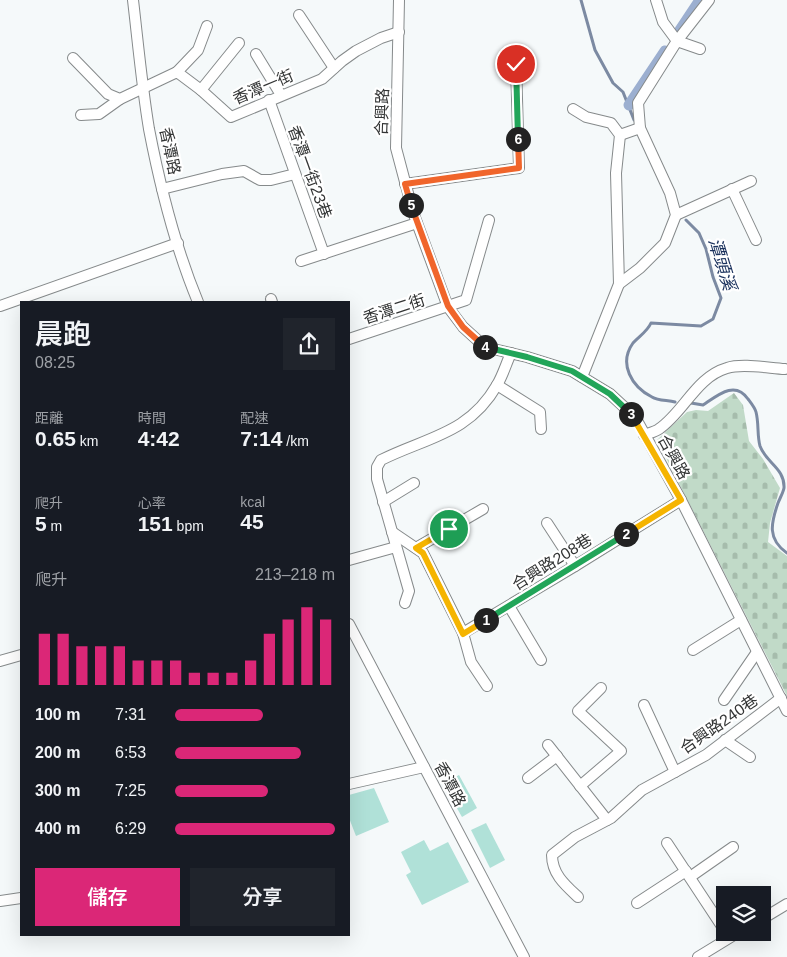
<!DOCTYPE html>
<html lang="zh-TW">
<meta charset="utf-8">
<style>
body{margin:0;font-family:Helvetica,"Noto Sans TC",sans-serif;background:#20242c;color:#f1f3f6;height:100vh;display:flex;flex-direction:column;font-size:19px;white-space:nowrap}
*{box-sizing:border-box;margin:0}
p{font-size:16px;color:#9ea1a6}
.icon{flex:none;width:28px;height:28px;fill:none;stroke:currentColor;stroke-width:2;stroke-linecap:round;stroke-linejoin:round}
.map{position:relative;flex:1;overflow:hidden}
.details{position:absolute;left:20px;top:301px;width:330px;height:635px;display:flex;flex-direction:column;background:#171b24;border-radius:0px;box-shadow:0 5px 20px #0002}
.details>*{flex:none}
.tools{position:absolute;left:716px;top:886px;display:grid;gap:10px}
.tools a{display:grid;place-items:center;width:55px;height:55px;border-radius:0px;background:#171b24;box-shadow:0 5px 20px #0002;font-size:25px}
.pin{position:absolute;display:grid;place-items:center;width:42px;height:42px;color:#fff;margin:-21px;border:2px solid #fff;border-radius:50%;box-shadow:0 1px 5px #0007}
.km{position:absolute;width:25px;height:25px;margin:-12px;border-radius:50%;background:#222;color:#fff;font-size:14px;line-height:25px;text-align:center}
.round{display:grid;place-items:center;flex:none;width:52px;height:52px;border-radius:0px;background:#20242c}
.summary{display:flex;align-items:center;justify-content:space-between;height:85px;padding:0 15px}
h1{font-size:28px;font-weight:600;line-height:38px}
.figures{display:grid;grid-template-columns:repeat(3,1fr);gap:8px;height:85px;padding:5px 15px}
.figures div{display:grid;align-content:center}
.figures b{font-size:21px;font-weight:600}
.figures small{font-size:14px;font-weight:400}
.figures p{font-size:14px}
.chart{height:140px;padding:10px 15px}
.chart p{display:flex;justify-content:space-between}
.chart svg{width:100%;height:90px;margin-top:5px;stroke:#db2777;stroke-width:6}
.action{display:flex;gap:10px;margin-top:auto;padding:10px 15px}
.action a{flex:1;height:58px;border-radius:0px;background:#db2777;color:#fff;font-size:20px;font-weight:600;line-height:58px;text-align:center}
.action a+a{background:#20242c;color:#f1f3f6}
ul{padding:0 15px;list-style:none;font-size:16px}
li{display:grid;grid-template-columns:80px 60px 1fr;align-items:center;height:38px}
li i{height:12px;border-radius:6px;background:#db2777}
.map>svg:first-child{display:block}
.cemetery{fill:url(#cemetery-stones)}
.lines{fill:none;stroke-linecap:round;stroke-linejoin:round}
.stream{stroke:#7c8aa2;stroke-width:3}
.canal{stroke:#9cafd0;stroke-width:11}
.building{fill:#b0e1d8}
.minor-casing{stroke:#868a8b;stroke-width:12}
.minor{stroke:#fff;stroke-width:10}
.split-1-casing{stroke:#fff;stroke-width:10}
.split-2-casing{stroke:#fff;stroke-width:10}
.split-3-casing{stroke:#fff;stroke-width:10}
.split-4-casing{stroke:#fff;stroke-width:10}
.split-5-casing{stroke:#fff;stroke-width:10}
.split-6-casing{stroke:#fff;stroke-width:10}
.split-7-casing{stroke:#fff;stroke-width:10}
.split-1{stroke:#f5b400;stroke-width:6}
.split-2{stroke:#22a559;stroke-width:6}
.split-3{stroke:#f5b400;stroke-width:6}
.split-4{stroke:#22a559;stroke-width:6}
.split-5{stroke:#f0652b;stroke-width:6}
.split-6{stroke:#f0652b;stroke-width:6}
.split-7{stroke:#22a559;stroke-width:6}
.labels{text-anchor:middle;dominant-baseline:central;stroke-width:4.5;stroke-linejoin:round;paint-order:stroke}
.street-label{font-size:16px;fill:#333535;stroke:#fff}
.water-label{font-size:18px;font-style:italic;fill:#1c335e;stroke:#fff}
</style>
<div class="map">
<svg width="787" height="957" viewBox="0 0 787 957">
<defs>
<pattern id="cemetery-stones" width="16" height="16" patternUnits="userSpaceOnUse" patternTransform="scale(1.25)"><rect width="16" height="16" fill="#c1dac8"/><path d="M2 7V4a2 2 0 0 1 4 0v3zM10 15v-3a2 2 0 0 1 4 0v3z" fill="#a6bcac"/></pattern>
</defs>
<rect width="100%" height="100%" fill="#f5f9fa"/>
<!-- cemetery -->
<path class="cemetery" d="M734,393L743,405L749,441L763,459L780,488L770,523L768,542L787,556V696L657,440L687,412L696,410L708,411Z"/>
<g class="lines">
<!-- stream -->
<g class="stream">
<path d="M581,0L595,50L613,83L623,92L634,120"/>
<path d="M675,402C668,400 658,401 652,397C632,387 618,364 633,343C639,336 647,332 651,323L701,326L713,319L721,298L713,277L706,249L699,233L686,220"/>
<path d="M691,403L703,405C718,395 735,380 748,399C751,403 755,408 756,412C759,423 757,436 760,446C766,463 785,468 784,488C783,493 780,498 778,503C771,523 767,539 787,553"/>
</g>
<!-- canal -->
<g class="canal">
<path d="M680,30L700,0"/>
<path d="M629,105L665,51"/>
</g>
</g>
<!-- building -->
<g class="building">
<path d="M459,775L477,808L462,817L443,784Z"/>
<path d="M374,788L389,822L356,836L349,818V795Z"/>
<path d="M486,823L505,860L490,868L471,830Z"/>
<path d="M424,840L430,851L448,842L469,882L422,905L406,875L411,872L401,852Z"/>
</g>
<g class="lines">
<defs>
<g id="minor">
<path d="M133,0C138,43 142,87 149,129C160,186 176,249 198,302"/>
<path d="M399,0L396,148L413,212L448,307L463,327L485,347L527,357L572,371L610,394L635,417L681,500L787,711"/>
<path d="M656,0L663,22L677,41L700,49"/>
<path d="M299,15L334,68"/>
<path d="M256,54L281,95"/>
<path d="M73,58L108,94L120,99L177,72L201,90L231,117L322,79L342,61L356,51L381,38L399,32"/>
<path d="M177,72L198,50L207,26"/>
<path d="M201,90L239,43"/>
<path d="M269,100L324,254"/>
<path d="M573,109L586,117L611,123L620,135L616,173L619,284"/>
<path d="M81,115L99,114L120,99"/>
<path d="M620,135L640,128"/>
<path d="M405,184L519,168L516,64"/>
<path d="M162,189L222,174L244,171L260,180H271L295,174"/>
<path d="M732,189L756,240"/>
<path d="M676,215L751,181"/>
<path d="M301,261L417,223"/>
<path d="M271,299L272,302"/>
<path d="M0,306L178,243"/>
<path d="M349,339L466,300L489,220"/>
<path d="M582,377L619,284L640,268L665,243L676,215L670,193L640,128L638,103L677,41L709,0"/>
<path d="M497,385L540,412L541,429"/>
<path d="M644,435C649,433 655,432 659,429C684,412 696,377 727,368C742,363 768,368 785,369"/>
<path d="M383,502L414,483"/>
<path d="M547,523L575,566"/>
<path d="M392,532L423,553L463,633L575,566L681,500"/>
<path d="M416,548L483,509"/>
<path d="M349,560L396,547"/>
<path d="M405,603L409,591L377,479V467L381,460C427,437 469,434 497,385C503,375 506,364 511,353"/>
<path d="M509,606L541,660"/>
<path d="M349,624L524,957"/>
<path d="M463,633L471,662L487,686"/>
<path d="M693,650L741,620"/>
<path d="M0,661L21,655"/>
<path d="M724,700L757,652"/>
<path d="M644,705L675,772"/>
<path d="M725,740L750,757"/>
<path d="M548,745L607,820"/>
<path d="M528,778L557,756"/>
<path d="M349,784L424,767"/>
<path d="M580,786L621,751L578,711L601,688"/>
<path d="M667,843L725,931"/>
<path d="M690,877L733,847"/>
<path d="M578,897C565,885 552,874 552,855L575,837L611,818L642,790L706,755L781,698"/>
<path d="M0,901L21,898"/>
<path d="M637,903L686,871"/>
<path d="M762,919L787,904"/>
<path d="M698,957L739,932"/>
</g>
</defs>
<!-- minor casing -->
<use href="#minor" class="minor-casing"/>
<!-- minor -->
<use href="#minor" class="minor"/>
</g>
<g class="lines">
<defs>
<path id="split-1" d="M449,529L416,548L423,553L463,634L486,620"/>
<path id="split-2" d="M486,620L626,534"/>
<path id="split-3" d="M626,534L681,500L631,414"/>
<path id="split-4" d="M485,347L527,357L572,371L610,394L631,414"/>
<path id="split-5" d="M411,205L448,306L463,327L485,347"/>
<path id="split-6" d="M411,205L405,184L519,168L518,139"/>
<path id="split-7" d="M516,64L518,139"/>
</defs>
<!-- split-1 casing -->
<use href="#split-1" class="split-1-casing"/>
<!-- split-2 casing -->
<use href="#split-2" class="split-2-casing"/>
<!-- split-3 casing -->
<use href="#split-3" class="split-3-casing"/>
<!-- split-4 casing -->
<use href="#split-4" class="split-4-casing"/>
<!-- split-5 casing -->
<use href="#split-5" class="split-5-casing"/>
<!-- split-6 casing -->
<use href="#split-6" class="split-6-casing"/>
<!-- split-7 casing -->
<use href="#split-7" class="split-7-casing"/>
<!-- split-1 -->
<use href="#split-1" class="split-1"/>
<!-- split-2 -->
<use href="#split-2" class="split-2"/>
<!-- split-3 -->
<use href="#split-3" class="split-3"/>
<!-- split-4 -->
<use href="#split-4" class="split-4"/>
<!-- split-5 -->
<use href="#split-5" class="split-5"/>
<!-- split-6 -->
<use href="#split-6" class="split-6"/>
<!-- split-7 -->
<use href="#split-7" class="split-7"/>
</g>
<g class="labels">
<!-- street labels -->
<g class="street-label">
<text transform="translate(263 87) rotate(-23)">香潭一街</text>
<text transform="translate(382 112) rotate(-88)">合興路</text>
<text transform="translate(170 151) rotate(78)">香潭路</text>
<text transform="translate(310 172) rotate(70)">香潭一街23巷</text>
<text transform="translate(394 309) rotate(-18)">香潭二街</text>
<text transform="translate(674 457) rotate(61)">合興路</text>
<text transform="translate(552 562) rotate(-32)">合興路208巷</text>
<text transform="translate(719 724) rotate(-35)">合興路240巷</text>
<text transform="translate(450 784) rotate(62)">香潭路</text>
</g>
<!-- water labels -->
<g class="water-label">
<text transform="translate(722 264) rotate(73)">潭頭溪</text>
</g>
</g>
</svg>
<div class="tools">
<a><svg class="icon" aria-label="layers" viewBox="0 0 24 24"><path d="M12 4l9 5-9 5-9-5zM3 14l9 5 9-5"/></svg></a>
</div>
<div class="pin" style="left:449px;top:529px;background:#1e9e55"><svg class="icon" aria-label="arrive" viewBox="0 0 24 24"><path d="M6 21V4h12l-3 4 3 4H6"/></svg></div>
<div class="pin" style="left:516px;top:64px;background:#d93025"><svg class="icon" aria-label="check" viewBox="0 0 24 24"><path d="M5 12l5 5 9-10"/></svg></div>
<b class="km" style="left:486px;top:620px">1</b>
<b class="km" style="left:626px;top:534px">2</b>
<b class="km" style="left:631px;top:414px">3</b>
<b class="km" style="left:485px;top:347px">4</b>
<b class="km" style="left:411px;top:205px">5</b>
<b class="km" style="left:518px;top:139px">6</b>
<section class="details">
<div class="summary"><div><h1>晨跑</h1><p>08:25</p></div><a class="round"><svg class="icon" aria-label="share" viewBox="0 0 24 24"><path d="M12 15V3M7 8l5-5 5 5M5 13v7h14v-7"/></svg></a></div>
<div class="figures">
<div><p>距離</p><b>0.65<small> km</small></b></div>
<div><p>時間</p><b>4:42</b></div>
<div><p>配速</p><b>7:14<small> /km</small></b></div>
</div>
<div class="figures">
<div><p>爬升</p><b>5<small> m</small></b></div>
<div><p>心率</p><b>151<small> bpm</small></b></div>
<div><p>kcal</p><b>45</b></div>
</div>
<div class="chart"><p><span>爬升</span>213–218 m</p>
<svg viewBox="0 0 160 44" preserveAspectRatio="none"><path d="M5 44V19M15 44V19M25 44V25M35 44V25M45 44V25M55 44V32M65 44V32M75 44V32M85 44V38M95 44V38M105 44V38M115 44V32M125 44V19M135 44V12M145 44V6M155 44V12"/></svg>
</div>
<ul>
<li><b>100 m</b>7:31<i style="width:55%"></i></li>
<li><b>200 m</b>6:53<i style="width:79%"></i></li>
<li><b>300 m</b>7:25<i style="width:58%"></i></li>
<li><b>400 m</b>6:29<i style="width:100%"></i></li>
</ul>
<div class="action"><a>儲存</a><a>分享</a></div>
</section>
</div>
